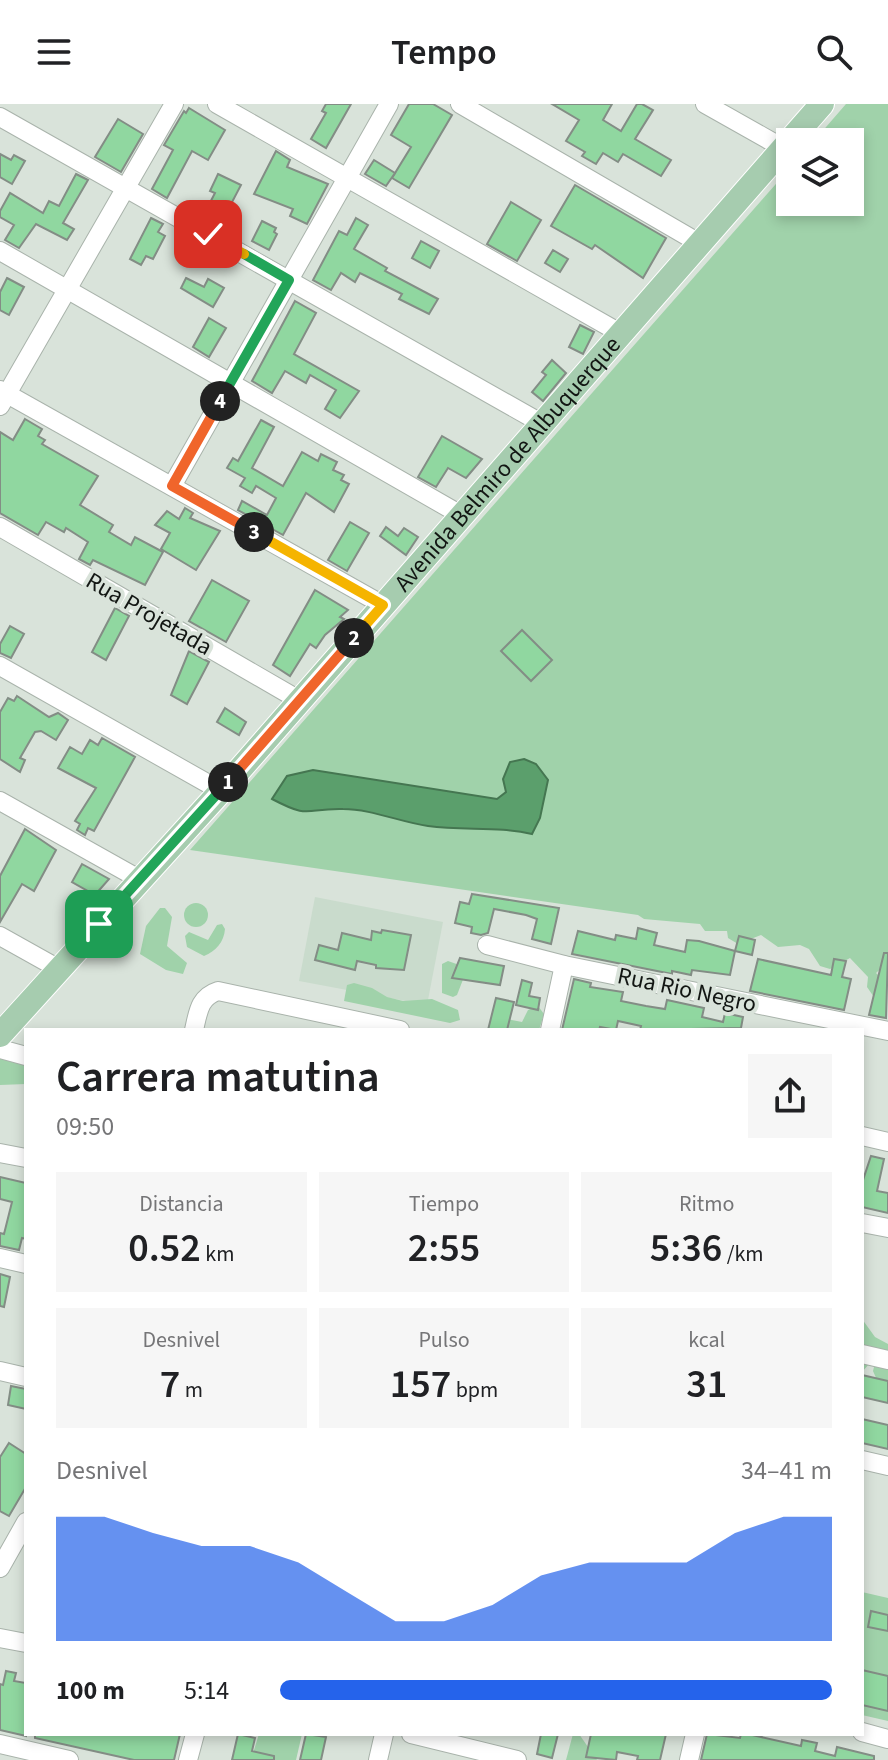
<!DOCTYPE html>
<html lang="es">
<meta charset="utf-8">
<style>
body{margin:0;font-family:"Source Sans 3",sans-serif;background:#f6f6f6;color:#202124;height:100vh;display:flex;flex-direction:column;font-size:30px;white-space:nowrap}
*{box-sizing:border-box;margin:0}
p{font-size:26px;color:#757577}
.icon{flex:none;width:44px;height:44px;fill:none;stroke:currentColor;stroke-width:2;stroke-linecap:round;stroke-linejoin:round}
.map{position:relative;flex:1;overflow:hidden}
.details{position:absolute;left:24px;top:924px;width:840px;height:708px;display:flex;flex-direction:column;background:#fff;border-radius:0px;box-shadow:0 4px 12px #0003}
.details>*{flex:none}
.buttons{position:absolute;left:776px;top:24px;display:grid;gap:16px}
.buttons a{display:grid;place-items:center;width:88px;height:88px;border-radius:0px;background:#fff;box-shadow:0 4px 12px #0003;font-size:40px}
.pin{position:absolute;display:grid;place-items:center;width:68px;height:68px;color:#fff;margin:-34px;border-radius:16px;box-shadow:0 4px 12px #0006}
.km{position:absolute;width:40px;height:40px;margin:-20px;border-radius:50%;background:#222;color:#fff;font-size:22px;line-height:40px;text-align:center}
.round{display:grid;place-items:center;flex:none;width:84px;height:84px;border-radius:0px;background:#f6f6f6}
.head{display:flex;align-items:center;justify-content:space-between;height:136px;padding:0 32px}
h1{font-size:44px;font-weight:600;line-height:60px}
.stats{display:grid;grid-template-columns:repeat(3,1fr);gap:12px;height:136px;padding:8px 32px}
.stats div{display:grid;align-content:center;border-radius:0px;background:#f6f6f6;text-align:center}
.stats b{font-size:40px;font-weight:600}
.stats small{font-size:22px;font-weight:400}
.stats p{font-size:22px}
.chart{height:224px;padding:16px 32px}
.chart p{display:flex;justify-content:space-between}
.chart svg{width:100%;height:144px;margin-top:8px;fill:#2563eb;opacity:.7}
ul{padding:0 32px;list-style:none;font-size:26px}
li{display:grid;grid-template-columns:128px 96px 1fr;align-items:center;height:60px}
li i{height:20px;border-radius:10px;background:#2563eb}
header{display:flex;justify-content:space-between;align-items:center;height:104px;padding:0 32px;background:#fff;font-size:36px;font-weight:600}
.map>svg:first-child{display:block}
.built{fill:#c9dbcc}
.green{fill:#a0d2aa}
.water{fill:#5b9f6c;stroke:#457651;stroke-width:2}
.building{fill:#90d7a0;stroke:#838d85;stroke-width:2}
.lines{fill:none;stroke-linecap:round;stroke-linejoin:round}
.minor-casing{stroke:#a9b3ab;stroke-width:20}
.major-casing{stroke:#fff;stroke-width:26}
.minor{stroke:#fff;stroke-width:18}
.major{stroke:#a6ccaf;stroke-width:24}
.split-1-casing{stroke:#fff;stroke-width:16}
.split-2-casing{stroke:#fff;stroke-width:16}
.split-3-casing{stroke:#fff;stroke-width:16}
.split-4-casing{stroke:#fff;stroke-width:16}
.split-5-casing{stroke:#fff;stroke-width:16}
.split-6-casing{stroke:#fff;stroke-width:16}
.split-1{stroke:#22a559;stroke-width:10}
.split-2{stroke:#f0652b;stroke-width:10}
.split-3{stroke:#f5b400;stroke-width:10}
.split-4{stroke:#f0652b;stroke-width:10}
.split-5{stroke:#22a559;stroke-width:10}
.split-6{stroke:#f5b400;stroke-width:10}
.labels{text-anchor:middle;dominant-baseline:central;stroke-width:8;stroke-linejoin:round;paint-order:stroke}
.street-label{font-size:24px;fill:#121613;stroke:#d9e3da}
</style>
<header><svg class="icon" aria-label="menu" viewBox="0 0 24 24"><path d="M4 6h16M4 12h16M4 18h16"/></svg>Tempo<svg class="icon" aria-label="search" viewBox="0 0 24 24"><circle cx="10" cy="10" r="6"/><path d="M15 15l6 6"/></svg></header>
<div class="map">
<svg width="888" height="1656" viewBox="0 0 888 1656">
<rect width="100%" height="100%" fill="#d9e3da"/>
<!-- built -->
<path class="built" d="M315,793L443,818L427,901L299,877Z"/>
<!-- green -->
<g class="green">
<path d="M846,0H888V858L876,869L880,873L876,896L867,883L868,873L850,854L830,865L820,862L809,845L800,841L778,843L761,831L738,840L728,834L727,827H705L700,820L644,815L638,811L190,746L790,64V98H850V38H813Z"/>
<circle cx="196" cy="811" r="12"/>
<path d="M160,804H165L172,813L167,842L187,859L183,870L166,866L140,850L146,822Z"/>
<path d="M222,820L225,825C224,838 216,847 204,852L187,843L185,832L189,828L208,836L217,821Z"/>
<path d="M448,857L462,862L464,873L457,891L453,893L442,889V860Z"/>
<path d="M354,879L372,884L387,893L403,897L432,895L458,906L460,916L450,919L344,897L347,881Z"/>
<path d="M538,902L544,910L539,926H504L507,915L522,918L528,906Z"/>
<path d="M0,955H26V980L0,981Z"/>
<path d="M862,1215L875,1233L888,1240V1287L880,1283L873,1267L877,1251L862,1268Z"/>
<path d="M862,1488L888,1494V1617L862,1611Z"/>
<path d="M259,1630H302L296,1656H257L254,1646Z"/>
<path d="M573,1630H579L597,1656H566Z"/>
</g>
<!-- water -->
<path class="water" d="M524,655L536,660L548,676L540,714L532,730C498,722 464,727 428,722C400,718 371,705 343,705C304,704 312,716 272,695L287,672L313,666L497,695L506,688L503,675L510,658Z"/>
<!-- building -->
<g class="building">
<path d="M326,0H351L326,44L311,35L326,9L322,7Z"/>
<path d="M409,0H433L452,11L409,84L392,74L411,43L391,31Z"/>
<path d="M552,0H612L603,16L621,27L637,0H642L653,6L635,35L671,56L661,72L623,50L618,58L603,49L596,60L582,52L585,48L566,37L579,16Z"/>
<path d="M189,4L225,26L208,56L192,47L167,94L152,85L173,46L164,41L184,7L186,9Z"/>
<path d="M118,15L143,30L121,68L95,53Z"/>
<path d="M276,47L290,56L287,63L328,80L307,120L290,112L293,105L254,90Z"/>
<path d="M0,50L11,56L14,51L25,57L12,80L0,73Z"/>
<path d="M374,56L395,69L386,82L365,70Z"/>
<path d="M76,70L88,76L63,119L74,125L67,136L36,120L19,144L5,136L14,121L0,113V107L10,89L43,109L49,97L59,102Z"/>
<path d="M218,70L241,81L219,123L202,114L215,89L210,87Z"/>
<path d="M575,81L666,134L643,174L595,141L592,145L551,122Z"/>
<path d="M511,98L541,116L517,157L487,140Z"/>
<path d="M151,114L163,120L158,128L165,132L153,155L146,152L141,161L130,155Z"/>
<path d="M356,114L368,121L354,145L387,164L385,167L438,195L429,210L399,195L402,190L360,169L355,178L341,169L331,186L313,176L339,127L347,131Z"/>
<path d="M262,117L276,124L274,128L277,130L269,146L252,137Z"/>
<path d="M421,137L439,147L430,164L412,154Z"/>
<path d="M553,146L568,155L560,168L545,159Z"/>
<path d="M7,174L24,183L9,211L0,206V188Z"/>
<path d="M186,174L204,183L208,175L224,184L213,203L181,184Z"/>
<path d="M295,197L316,209L294,250L359,287L340,314L325,305L336,286L310,271L306,279L285,267L272,289L252,277Z"/>
<path d="M209,214L226,224L209,253L193,243Z"/>
<path d="M580,221L594,228L583,250L569,243Z"/>
<path d="M552,256L566,269L543,297L532,288L546,271L542,268Z"/>
<path d="M25,315L42,325L38,332L45,336L42,340L98,372L80,401L113,421L109,428L131,441L135,433L163,448L145,481L93,456L90,461L79,455L88,438L66,424L64,428L46,418L38,431L0,409V328L13,336Z"/>
<path d="M261,316L274,323L252,364L283,382L302,348L318,357L321,350L337,358L333,366L344,371L341,376L349,380L334,408L306,389L283,431L238,406L242,397L267,411L276,394L256,382L252,389L240,382L245,374L227,364L233,354L238,357Z"/>
<path d="M442,332L482,355L466,374L448,364L436,383L418,373Z"/>
<path d="M185,404L193,409L190,414L220,427L196,466L161,445L170,429L155,421L167,407L179,415Z"/>
<path d="M350,418L369,429L347,467L328,456Z"/>
<path d="M386,423L398,432L404,424L418,433L406,451L380,432Z"/>
<path d="M212,476L249,497L226,538L189,517Z"/>
<path d="M315,486L348,506L340,513L344,515L325,531L316,544L310,540L290,572L273,561Z"/>
<path d="M115,504L129,512L106,556L92,548Z"/>
<path d="M10,522L24,530L11,554L0,549V540Z"/>
<path d="M522,526L552,556L531,577L501,547Z"/>
<path d="M189,547L209,558L187,600L171,591Z"/>
<path d="M17,592L49,613L58,609L68,616L56,636L41,627L35,628L20,654L25,656L20,668L0,655V608L8,594L14,597Z"/>
<path d="M225,604L246,618L239,631L217,618Z"/>
<path d="M102,634L135,653L94,727L88,724L85,731L77,726L80,720L75,717L96,684L58,664L70,643L82,650L90,636L98,641Z"/>
<path d="M25,725L56,746L34,787L22,780L0,818V772Z"/>
<path d="M82,760L109,775L95,791L72,778Z"/>
<path d="M472,790L559,804L551,840L532,835L537,815L526,811L494,805L488,829L481,831L471,829L472,823L455,819L460,798L469,800Z"/>
<path d="M638,824L657,829L654,841L685,848L687,836L699,837L735,847L730,871L692,866L691,871L672,867V870L572,850L578,827L615,836L616,831L636,835Z"/>
<path d="M382,826L411,831L404,866L376,864V861L357,857L355,866L315,856L319,841L338,846L342,829L371,836L372,827L381,829Z"/>
<path d="M739,832L755,836L752,851L735,847Z"/>
<path d="M884,849H888L886,914L869,911Z"/>
<path d="M460,854L504,862L500,881L452,874Z"/>
<path d="M758,855L831,871L834,855L846,857L842,873L851,875L844,906L750,887Z"/>
<path d="M574,875L591,879L590,883L623,888L621,897L646,902L665,905L667,896L704,904L702,913L723,918L725,909L743,913L741,924L640,926L641,922L618,917L616,926L600,923L599,926H562Z"/>
<path d="M522,876L532,879L529,892L540,894L538,906L516,901Z"/>
<path d="M496,894L514,898L507,926H488Z"/>
<path d="M871,1052L884,1055L877,1087L888,1089V1109L862,1103V1079Z"/>
<path d="M0,1073L26,1079V1135L22,1134L19,1146L0,1142V1129L4,1130L12,1098L0,1095Z"/>
<path d="M0,1170L10,1173L4,1203L0,1202Z"/>
<path d="M862,1271L888,1277V1299L862,1293Z"/>
<path d="M11,1282L26,1285V1305L8,1301Z"/>
<path d="M862,1315L888,1321V1345L862,1339Z"/>
<path d="M9,1339L26,1350V1383L9,1412L0,1407V1353Z"/>
<path d="M871,1507L888,1511V1527L868,1523Z"/>
<path d="M862,1566L888,1572V1607L862,1601Z"/>
<path d="M6,1567L16,1569L14,1577L26,1579V1632L0,1626V1580L3,1581Z"/>
<path d="M35,1630H180L174,1656H134L35,1634Z"/>
<path d="M238,1630L255,1634L252,1647L274,1652V1656H232Z"/>
<path d="M306,1630L326,1633L321,1656H300Z"/>
<path d="M541,1630H558L552,1654L537,1650Z"/>
<path d="M591,1630H666L660,1656H637L638,1652L617,1648L616,1656L586,1653Z"/>
<path d="M707,1630L740,1634L741,1630H748L801,1642L802,1636L817,1639L815,1647L835,1652L837,1643L874,1652V1656H701Z"/>
</g>
<g class="lines">
<defs>
<g id="minor">
<path d="M217,0L620,229"/>
<path d="M460,0L699,139"/>
<path d="M705,0L783,44"/>
<path d="M0,13L541,319"/>
<path d="M0,147L461,411"/>
<path d="M0,286L383,501"/>
<path d="M0,302L174,0"/>
<path d="M172,382L389,0"/>
<path d="M0,423L299,596"/>
<path d="M0,562L221,687"/>
<path d="M0,697L139,775"/>
<path d="M0,832L59,865"/>
<path d="M487,841L564,861L888,927"/>
<path d="M194,926C198,909 199,893 218,887L400,926"/>
<path d="M550,926L564,861"/>
<path d="M0,945L26,952"/>
<path d="M862,1032L888,1038"/>
<path d="M0,1049L26,1054"/>
<path d="M862,1119L888,1124"/>
<path d="M0,1154L26,1160"/>
<path d="M862,1250L888,1256"/>
<path d="M0,1267L26,1273"/>
<path d="M862,1356L888,1362"/>
<path d="M0,1464L26,1418"/>
<path d="M0,1534L26,1539"/>
<path d="M862,1628L888,1635"/>
<path d="M411,1630L517,1656"/>
<path d="M0,1640L69,1656"/>
<path d="M188,1656L195,1630"/>
<path d="M378,1656L384,1630"/>
<path d="M689,1656L695,1630"/>
</g>
<g id="major">
<path id="s1" d="M0,931L221,687L822,0"/>
</g>
</defs>
<!-- minor casing -->
<use href="#minor" class="minor-casing"/>
<!-- major casing -->
<use href="#major" class="major-casing"/>
<!-- minor -->
<use href="#minor" class="minor"/>
<!-- major -->
<use href="#major" class="major"/>
</g>
<g class="lines">
<defs>
<path id="split-1" d="M99,820L228,678"/>
<path id="split-2" d="M228,678L354,534"/>
<path id="split-3" d="M254,428L383,501L354,534"/>
<path id="split-4" d="M220,297L172,382L254,428"/>
<path id="split-5" d="M220,297L289,176L244,150"/>
<path id="split-6" d="M208,130L244,150"/>
</defs>
<!-- split-1 casing -->
<use href="#split-1" class="split-1-casing"/>
<!-- split-2 casing -->
<use href="#split-2" class="split-2-casing"/>
<!-- split-3 casing -->
<use href="#split-3" class="split-3-casing"/>
<!-- split-4 casing -->
<use href="#split-4" class="split-4-casing"/>
<!-- split-5 casing -->
<use href="#split-5" class="split-5-casing"/>
<!-- split-6 casing -->
<use href="#split-6" class="split-6-casing"/>
<!-- split-1 -->
<use href="#split-1" class="split-1"/>
<!-- split-2 -->
<use href="#split-2" class="split-2"/>
<!-- split-3 -->
<use href="#split-3" class="split-3"/>
<!-- split-4 -->
<use href="#split-4" class="split-4"/>
<!-- split-5 -->
<use href="#split-5" class="split-5"/>
<!-- split-6 -->
<use href="#split-6" class="split-6"/>
</g>
<g class="labels">
<!-- street labels -->
<g class="street-label">
<text stroke="none"><textPath href="#s1" startOffset="764">Avenida Belmiro de Albuquerque</textPath></text>
<text transform="translate(149 510) rotate(30)">Rua Projetada</text>
<text transform="translate(687 886) rotate(12)">Rua Rio Negro</text>
</g>
</g>
</svg>
<div class="buttons">
<a><svg class="icon" aria-label="layers" viewBox="0 0 24 24"><path d="M12 4l9 5-9 5-9-5zM3 14l9 5 9-5"/></svg></a>
</div>
<div class="pin" style="left:99px;top:820px;background:#1e9e55"><svg class="icon" aria-label="arrive" viewBox="0 0 24 24"><path d="M6 21V4h12l-3 4 3 4H6"/></svg></div>
<div class="pin" style="left:208px;top:130px;background:#d93025"><svg class="icon" aria-label="check" viewBox="0 0 24 24"><path d="M5 12l5 5 9-10"/></svg></div>
<b class="km" style="left:228px;top:678px">1</b>
<b class="km" style="left:354px;top:534px">2</b>
<b class="km" style="left:254px;top:428px">3</b>
<b class="km" style="left:220px;top:297px">4</b>
<section class="details">
<div class="head"><div><h1>Carrera matutina</h1><p>09:50</p></div><a class="round"><svg class="icon" aria-label="share" viewBox="0 0 24 24"><path d="M12 15V3M7 8l5-5 5 5M5 13v7h14v-7"/></svg></a></div>
<div class="stats">
<div><p>Distancia</p><b>0.52<small> km</small></b></div>
<div><p>Tiempo</p><b>2:55</b></div>
<div><p>Ritmo</p><b>5:36<small> /km</small></b></div>
</div>
<div class="stats">
<div><p>Desnivel</p><b>7<small> m</small></b></div>
<div><p>Pulso</p><b>157<small> bpm</small></b></div>
<div><p>kcal</p><b>31</b></div>
</div>
<div class="chart"><p><span>Desnivel</span>34–41 m</p>
<svg viewBox="0 0 160 44" preserveAspectRatio="none"><path d="M0 44V6L10 6L20 11L30 15L40 15L50 20L60 29L70 38L80 38L90 33L100 24L110 20L120 20L130 20L140 11L150 6L160 6V44z"/></svg>
</div>
<ul>
<li><b>100 m</b>5:14<i style="width:100%"></i></li>
</ul>
</section>
</div>
